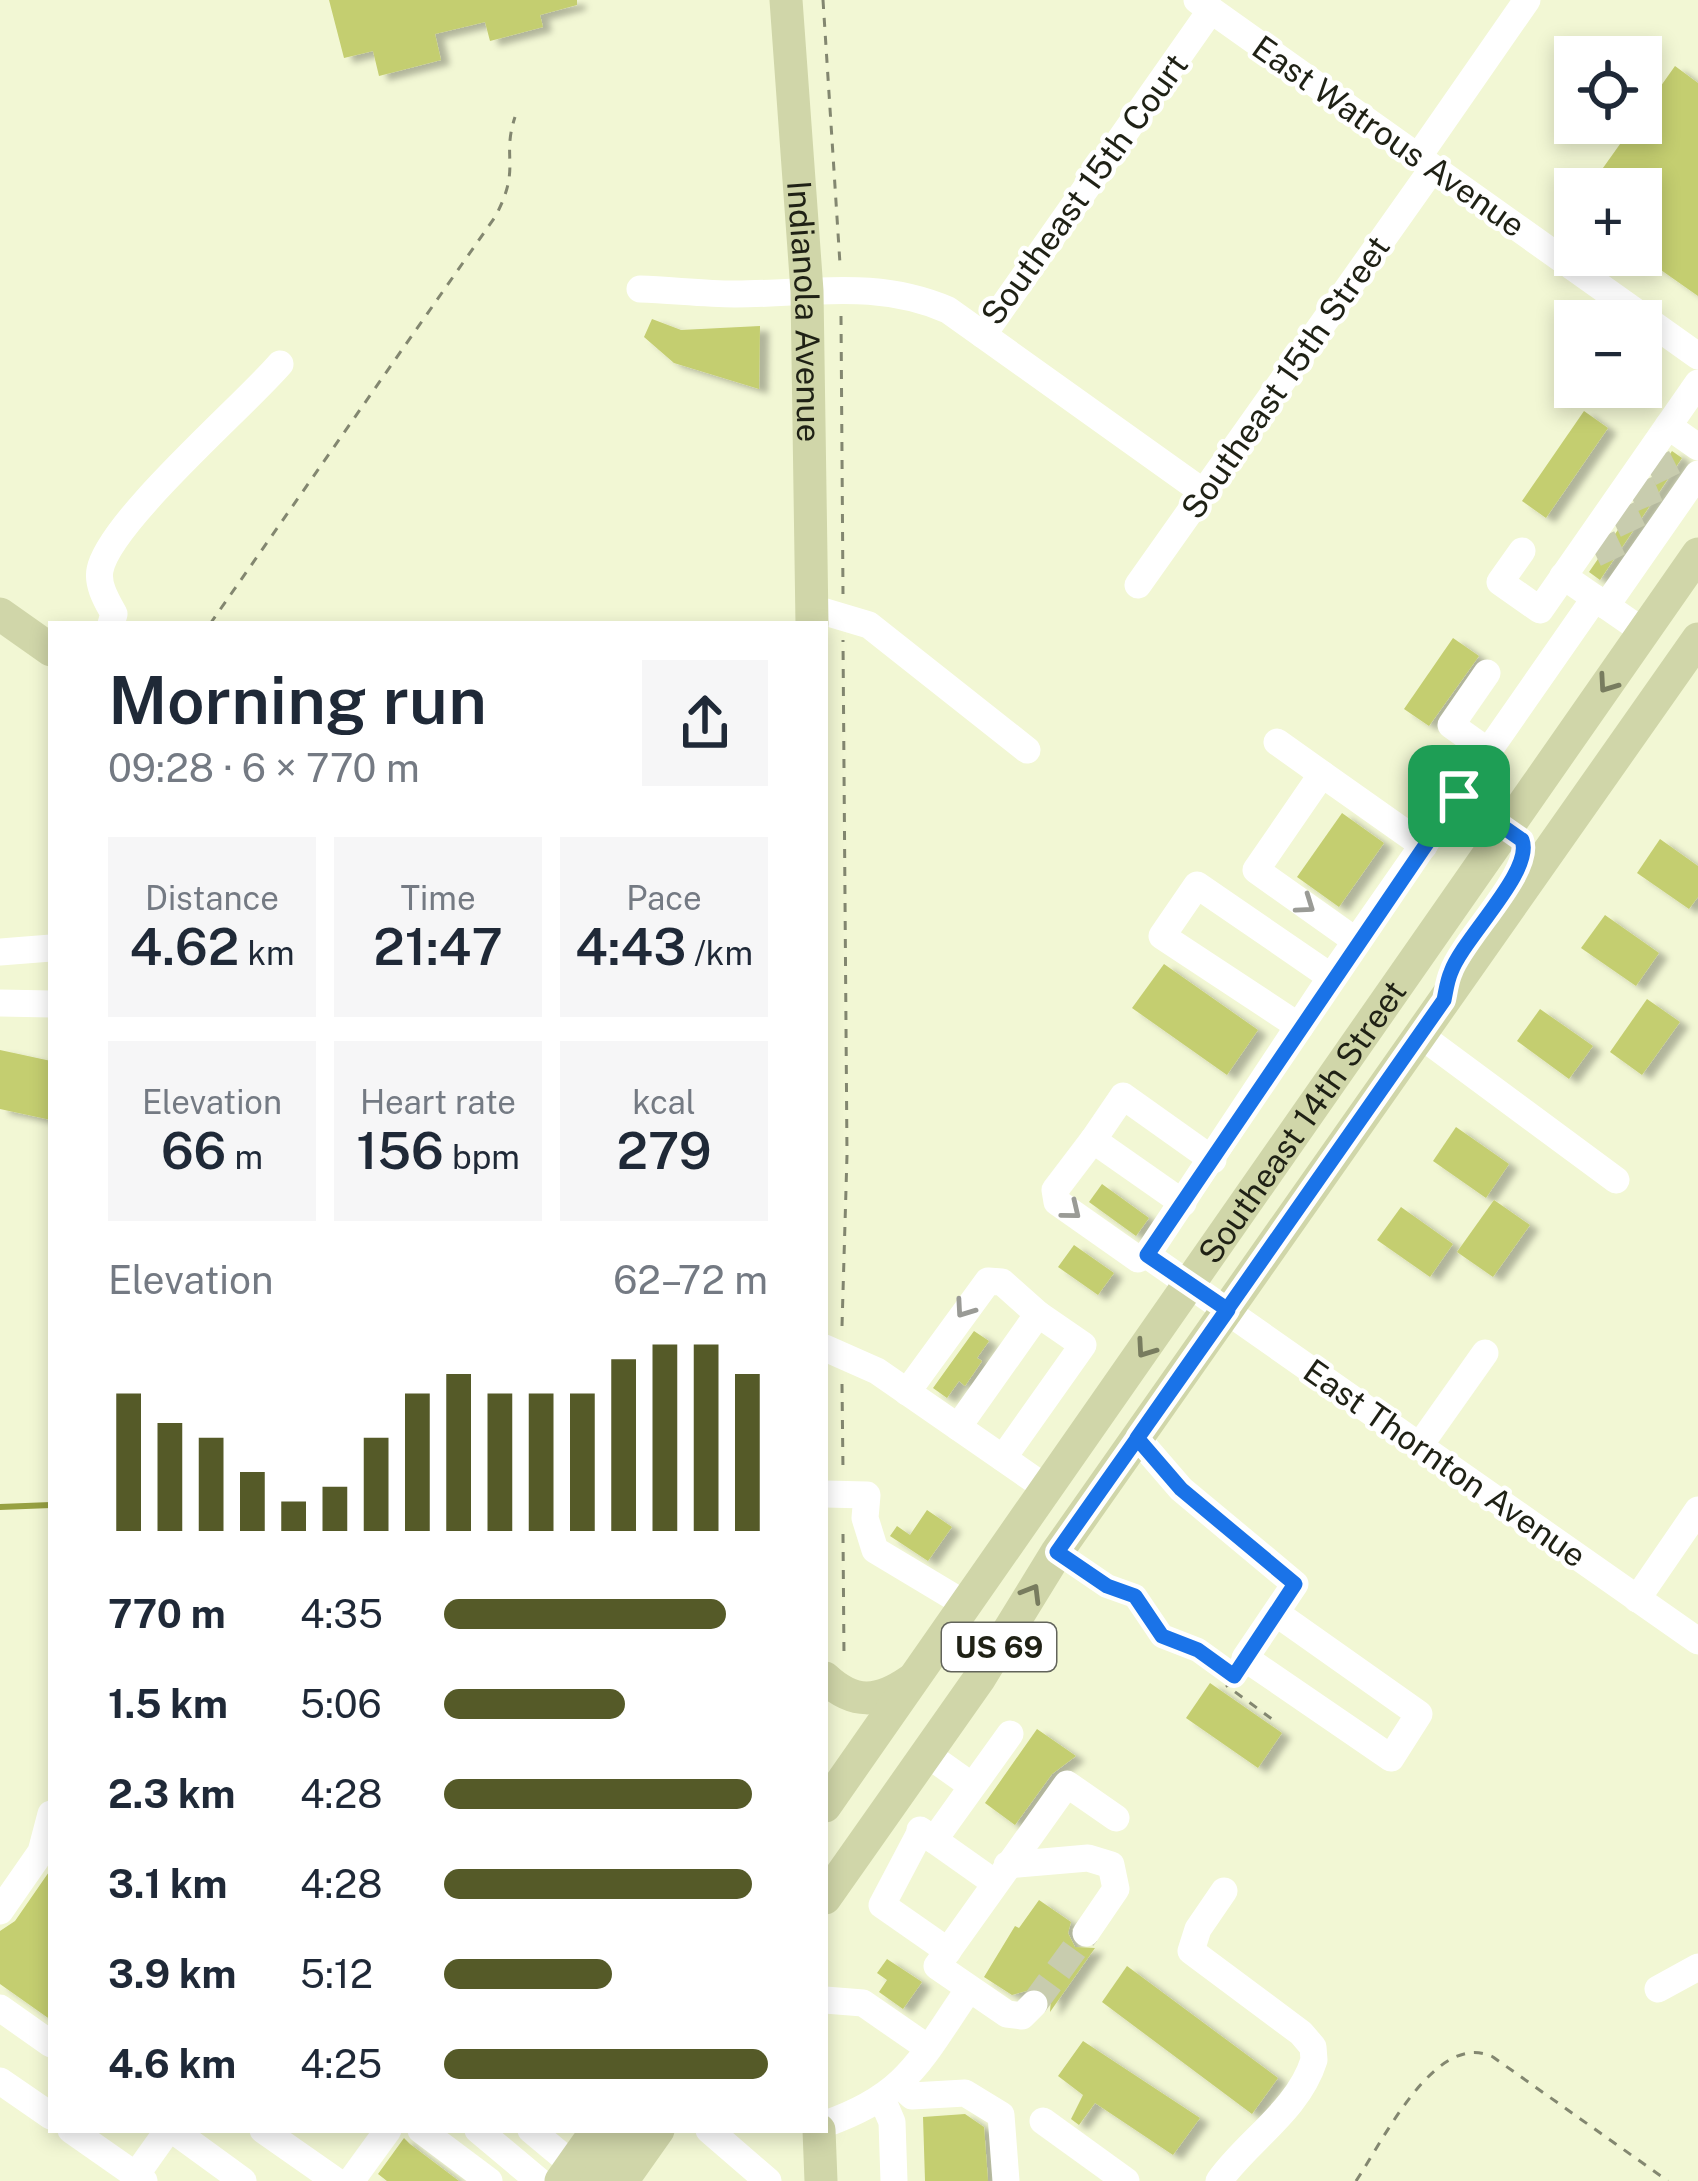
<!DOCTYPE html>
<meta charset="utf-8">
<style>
body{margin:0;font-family:"Public Sans",sans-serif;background:#f6f6f7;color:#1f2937;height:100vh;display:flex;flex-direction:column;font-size:45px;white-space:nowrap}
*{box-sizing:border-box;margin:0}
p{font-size:39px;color:#747a83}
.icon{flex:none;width:66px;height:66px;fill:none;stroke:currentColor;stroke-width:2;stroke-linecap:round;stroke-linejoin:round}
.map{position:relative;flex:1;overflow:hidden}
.drawer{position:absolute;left:48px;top:621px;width:780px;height:1512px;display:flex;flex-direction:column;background:#fff;border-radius:0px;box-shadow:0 6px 18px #0003}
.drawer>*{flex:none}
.controls{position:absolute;left:1554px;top:36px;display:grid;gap:24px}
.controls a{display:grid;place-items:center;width:108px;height:108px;border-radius:0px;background:#fff;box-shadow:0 6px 18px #0003;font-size:60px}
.pin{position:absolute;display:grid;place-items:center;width:102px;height:102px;color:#fff;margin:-51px;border-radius:24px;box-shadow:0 6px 18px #0006}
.round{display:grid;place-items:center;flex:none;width:126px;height:126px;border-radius:0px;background:#f6f6f7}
.overview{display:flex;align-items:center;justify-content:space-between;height:204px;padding:0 60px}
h1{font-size:66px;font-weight:600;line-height:90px}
.stats{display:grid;grid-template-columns:repeat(3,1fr);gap:18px;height:204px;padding:12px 60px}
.stats div{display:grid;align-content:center;border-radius:0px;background:#f6f6f7;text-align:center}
.stats b{font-size:51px;font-weight:600}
.stats small{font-size:33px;font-weight:400}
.stats p{font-size:33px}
.chart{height:336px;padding:24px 60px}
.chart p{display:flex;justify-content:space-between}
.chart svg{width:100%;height:216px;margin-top:12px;stroke:#555a28;stroke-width:6}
ul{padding:0 60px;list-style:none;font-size:39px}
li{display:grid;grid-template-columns:192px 144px 1fr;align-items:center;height:90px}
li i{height:30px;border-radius:15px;background:#555a28}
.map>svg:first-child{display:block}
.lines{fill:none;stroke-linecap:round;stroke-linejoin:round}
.stream{stroke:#97a142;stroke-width:6}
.building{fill:#c4ce70;filter:url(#shadow)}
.minor-tunnel{stroke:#c8ccae;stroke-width:27;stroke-dasharray:27 14;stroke-linecap:butt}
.path{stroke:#838770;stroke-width:3;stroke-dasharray:9 9;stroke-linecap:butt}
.minor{stroke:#fff;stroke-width:27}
.major{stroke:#d0d6a9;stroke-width:33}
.oneway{stroke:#787c5f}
.oneway2{stroke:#9a9b96}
.route-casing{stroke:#fff;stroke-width:24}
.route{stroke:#1a73e8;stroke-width:15}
.labels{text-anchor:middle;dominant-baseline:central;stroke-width:9;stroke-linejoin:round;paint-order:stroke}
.shield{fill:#fff;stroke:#62645b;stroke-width:3}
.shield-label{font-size:30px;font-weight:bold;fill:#1f2115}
.street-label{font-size:33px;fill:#1f2115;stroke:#fff}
</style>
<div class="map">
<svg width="1698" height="2181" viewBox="0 0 1698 2181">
<defs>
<filter id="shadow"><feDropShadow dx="9" dy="5" stdDeviation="3" flood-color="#0004"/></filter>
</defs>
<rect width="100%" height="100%" fill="#f2f7d4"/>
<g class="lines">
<!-- stream -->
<path class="stream" d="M0,1507L51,1505"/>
</g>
<!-- building -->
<g class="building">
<path d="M329,0H577V5L540,15L543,27L490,41L485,22L435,34L441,60L379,76L373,51L344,58Z"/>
<path d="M1675,66L1698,83V296L1641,256V189H1588L1635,123H1641V114Z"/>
<path d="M652,319L681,330L760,326L759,389L674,363L644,337Z"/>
<path d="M1584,411L1608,428L1546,518L1522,501Z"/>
<path d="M1672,451L1682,458L1600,580L1589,572Z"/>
<path d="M1453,638L1479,656L1429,726L1404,709Z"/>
<path d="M1342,813L1384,843L1339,907L1297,877Z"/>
<path d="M1660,839L1698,866V897L1689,909L1637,873Z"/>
<path d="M1605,915L1659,953L1636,986L1581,948Z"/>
<path d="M1164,964L1258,1030L1227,1075L1132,1008Z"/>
<path d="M1647,999L1680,1022L1642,1075L1610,1052Z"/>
<path d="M1540,1009L1593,1046L1569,1079L1517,1041Z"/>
<path d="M0,1050L51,1061V1120L0,1109Z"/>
<path d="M1456,1127L1509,1164L1486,1198L1433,1161Z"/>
<path d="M1102,1184L1149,1218L1136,1236L1089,1202Z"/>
<path d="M1494,1200L1530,1225L1493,1277L1457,1252Z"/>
<path d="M1401,1207L1453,1244L1430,1277L1377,1240Z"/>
<path d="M1074,1245L1114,1273L1098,1295L1058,1267Z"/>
<path d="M974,1331L989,1341L977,1358L982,1361L965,1386L959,1381L947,1398L933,1388Z"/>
<path d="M927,1510L952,1527L928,1561L890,1536L897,1526L910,1535Z"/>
<path d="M1210,1683L1282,1733L1258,1768L1186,1718Z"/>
<path d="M1037,1729L1076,1756L1052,1774L1015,1825L985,1803Z"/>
<path d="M51,1869V2020L0,1984V1931L15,1921Z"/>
<path d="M1039,1900L1071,1922L1068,1933L1075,1947L1095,1948L1050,2012L1051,1998L1040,1987L1012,1995L984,1977L1015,1926L1019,1928Z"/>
<path d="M887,1959L922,1982L903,2009L879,1992L887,1980L877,1973Z"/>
<path d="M1127,1966L1278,2078L1252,2114L1102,2002Z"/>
<path d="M1083,2041L1200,2118L1173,2155L1095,2103L1079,2125L1071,2119L1083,2095L1058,2076Z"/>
<path d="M965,2114L984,2127L988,2181H925L923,2117Z"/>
<path d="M404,2138L410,2144L459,2181H387L378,2174Z"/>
</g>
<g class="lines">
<!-- minor-tunnel -->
<g class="minor-tunnel">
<path d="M1657,457L1668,479"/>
<path d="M1640,482L1650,506"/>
<path d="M1622,508L1633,531"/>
<path d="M1602,537L1613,560"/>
<path d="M1034,2004L1086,1933"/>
</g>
<!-- path -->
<g class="path">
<path d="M823,0L840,264"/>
<path d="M841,316L843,594"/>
<path d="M210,624L495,217C522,167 501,159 515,117"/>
<path d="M842,1326L847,1155L843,640"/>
<path d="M842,1384L843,1470"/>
<path d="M843,1534L844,1656"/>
<path d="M1079,1567L1143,1603C1156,1644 1189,1643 1222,1667"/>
<path d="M1231,1679L1227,1686L1272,1719"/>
<path d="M1356,2181C1383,2141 1436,2029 1493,2057L1668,2181"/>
</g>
<!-- minor -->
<g class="minor">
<path d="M1197,0L1698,356"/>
<path d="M1418,157L1527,0"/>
<path d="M640,289C672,290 703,294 735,294C811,294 876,279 948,310L1203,492"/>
<path d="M983,335L1211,10"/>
<path d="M1668,426L1698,447"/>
<path d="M1522,551L1500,582L1540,610L1698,383"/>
<path d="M1563,576L1644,632"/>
<path d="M1138,585L1433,168"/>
<path d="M1595,598L1331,977L1147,1255L1698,1641"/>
<path d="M1606,606L1698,474"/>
<path d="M812,608L869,625L1027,750"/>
<path d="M111,624L114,614C107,601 97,585 100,570C109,522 244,406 280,364"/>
<path d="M1487,673L1451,725L1489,752"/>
<path d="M1277,742L1322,774"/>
<path d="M1459,796L1507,829"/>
<path d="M1356,941L1256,870L1322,774L1424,846"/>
<path d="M0,952L51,948"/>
<path d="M0,1003L51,1004"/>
<path d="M1300,1027L1162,936L1197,885L1331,977"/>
<path d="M1420,1035L1616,1180"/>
<path d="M1093,1140L1055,1190L1057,1202L1138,1259L1147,1255"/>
<path d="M1183,1203L1093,1140L1123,1096L1213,1160"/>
<path d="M825,1348L877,1371L1046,1488"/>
<path d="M907,1392L988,1281L1002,1282L1038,1314"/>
<path d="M958,1427L1038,1314L1083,1345L1003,1458"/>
<path d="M1137,1438L1181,1489L1295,1584L1245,1658L1391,1758L1419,1714L1276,1613"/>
<path d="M1420,1445L1485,1353"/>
<path d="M825,1494L867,1495L865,1518L875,1550L965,1604"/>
<path d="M1637,1599L1698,1510"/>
<path d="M927,1754L972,1786"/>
<path d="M920,1830L995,1883"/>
<path d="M921,1831L882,1905L948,1951"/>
<path d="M934,1840L1010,1734"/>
<path d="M1007,1865L1088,1858L1111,1865L1116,1889L1086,1933"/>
<path d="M0,1911L41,1852L51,1814"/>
<path d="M1658,1989L1698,1967"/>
<path d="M825,2000L863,2003L928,2048"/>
<path d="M1034,2004L1022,2016L1007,2014L937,1966L1067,1784L1116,1818"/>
<path d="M0,2008L51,2044"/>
<path d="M0,2081L51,2116"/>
<path d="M901,2086L912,2096L965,2093L1001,2115L1006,2181"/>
<path d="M883,2101L892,2122L894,2181"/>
<path d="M1043,2121L1126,2181"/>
<path d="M825,2124C909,2095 921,2058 969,1989"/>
<path d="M71,2130L144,2181"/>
<path d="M173,2130L243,2181"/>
<path d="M263,2130L336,2181"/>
<path d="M421,2130L489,2181"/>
<path d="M478,2130L539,2181"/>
<path d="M531,2130L573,2165"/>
<path d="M709,2130L768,2181"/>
<path d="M136,2175L168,2130"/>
<path d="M351,2181L388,2130"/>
<path d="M1219,2181C1248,2140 1298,2111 1314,2060L1313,2047L1301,2033L1191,1951L1198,1929L1224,1891"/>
</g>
<!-- major -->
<g class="major">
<path id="s1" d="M786,0L807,291L812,624"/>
<path d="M0,614L51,650"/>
<path d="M825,1678C854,1705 878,1703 910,1681"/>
<path id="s2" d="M825,1806L1698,554"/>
<path d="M825,1898L979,1679L1057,1552L1698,639"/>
<path d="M819,2130L821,2181"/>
<path d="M561,2181L597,2130"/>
<path d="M597,2181L626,2130"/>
<path d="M622,2181L658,2130"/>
</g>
</g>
<!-- one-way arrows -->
<defs><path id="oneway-chevron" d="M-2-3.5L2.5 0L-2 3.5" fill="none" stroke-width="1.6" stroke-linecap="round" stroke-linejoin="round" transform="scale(3)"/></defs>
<g class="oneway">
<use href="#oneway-chevron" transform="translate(1607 684) rotate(125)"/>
<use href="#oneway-chevron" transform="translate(1145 1349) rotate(125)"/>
<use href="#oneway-chevron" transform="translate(1032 1593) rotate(-59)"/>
</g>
<g class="oneway2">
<use href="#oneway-chevron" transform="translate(1306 905) rotate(35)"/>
<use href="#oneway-chevron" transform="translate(1072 1211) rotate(39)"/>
<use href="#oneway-chevron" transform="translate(964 1309) rotate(125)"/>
</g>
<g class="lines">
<defs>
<path id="route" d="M1459,796L1147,1255L1228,1310C1171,1391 1114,1471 1057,1552L1107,1586L1135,1596L1162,1636L1198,1650L1234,1676L1295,1584L1181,1489L1137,1438L1444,1000C1446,991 1447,981 1451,972C1463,938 1534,871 1522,840L1459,796"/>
</defs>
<!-- route casing -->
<use href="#route" class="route-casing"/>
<!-- route -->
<use href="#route" class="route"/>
</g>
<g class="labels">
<!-- shield labels -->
<rect class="shield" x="942" y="1623" width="114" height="48" rx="9"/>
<g class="shield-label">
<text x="999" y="1647">US 69</text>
</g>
<!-- street labels -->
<g class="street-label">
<text transform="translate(1389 136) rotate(35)">East Watrous Avenue</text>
<text transform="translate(1084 189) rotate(-54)">Southeast 15th Court</text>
<text stroke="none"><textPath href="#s1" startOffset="312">Indianola Avenue</textPath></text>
<text transform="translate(1285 377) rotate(-55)">Southeast 15th Street</text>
<text stroke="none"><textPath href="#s2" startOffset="834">Southeast 14th Street</textPath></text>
<text transform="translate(1445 1463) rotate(35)">East Thornton Avenue</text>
</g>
</g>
</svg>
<div class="controls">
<a><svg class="icon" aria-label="locate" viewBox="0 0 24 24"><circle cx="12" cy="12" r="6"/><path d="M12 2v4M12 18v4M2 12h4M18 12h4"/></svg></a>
<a>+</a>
<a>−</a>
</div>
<div class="pin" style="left:1459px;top:796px;background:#1e9e55"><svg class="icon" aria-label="arrive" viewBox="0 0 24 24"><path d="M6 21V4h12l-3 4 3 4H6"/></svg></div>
<section class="drawer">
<div class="overview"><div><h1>Morning run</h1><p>09:28 · 6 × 770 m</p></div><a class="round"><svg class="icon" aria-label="share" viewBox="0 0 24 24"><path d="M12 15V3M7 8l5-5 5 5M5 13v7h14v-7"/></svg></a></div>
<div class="stats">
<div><p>Distance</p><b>4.62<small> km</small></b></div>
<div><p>Time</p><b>21:47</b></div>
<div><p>Pace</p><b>4:43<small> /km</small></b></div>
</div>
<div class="stats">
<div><p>Elevation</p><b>66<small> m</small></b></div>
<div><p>Heart rate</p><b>156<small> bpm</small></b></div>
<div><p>kcal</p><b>279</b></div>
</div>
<div class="chart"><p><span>Elevation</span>62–72 m</p>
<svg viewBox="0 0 160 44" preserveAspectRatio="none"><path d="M5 44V16M15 44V22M25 44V25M35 44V32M45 44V38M55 44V35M65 44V25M75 44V16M85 44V12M95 44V16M105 44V16M115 44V16M125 44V9M135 44V6M145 44V6M155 44V12"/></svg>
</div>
<ul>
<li><b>770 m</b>4:35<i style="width:87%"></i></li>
<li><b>1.5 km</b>5:06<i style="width:56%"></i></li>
<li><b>2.3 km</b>4:28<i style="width:95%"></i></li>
<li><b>3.1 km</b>4:28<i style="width:95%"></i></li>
<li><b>3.9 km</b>5:12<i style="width:52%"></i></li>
<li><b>4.6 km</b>4:25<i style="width:100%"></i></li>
</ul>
</section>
</div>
